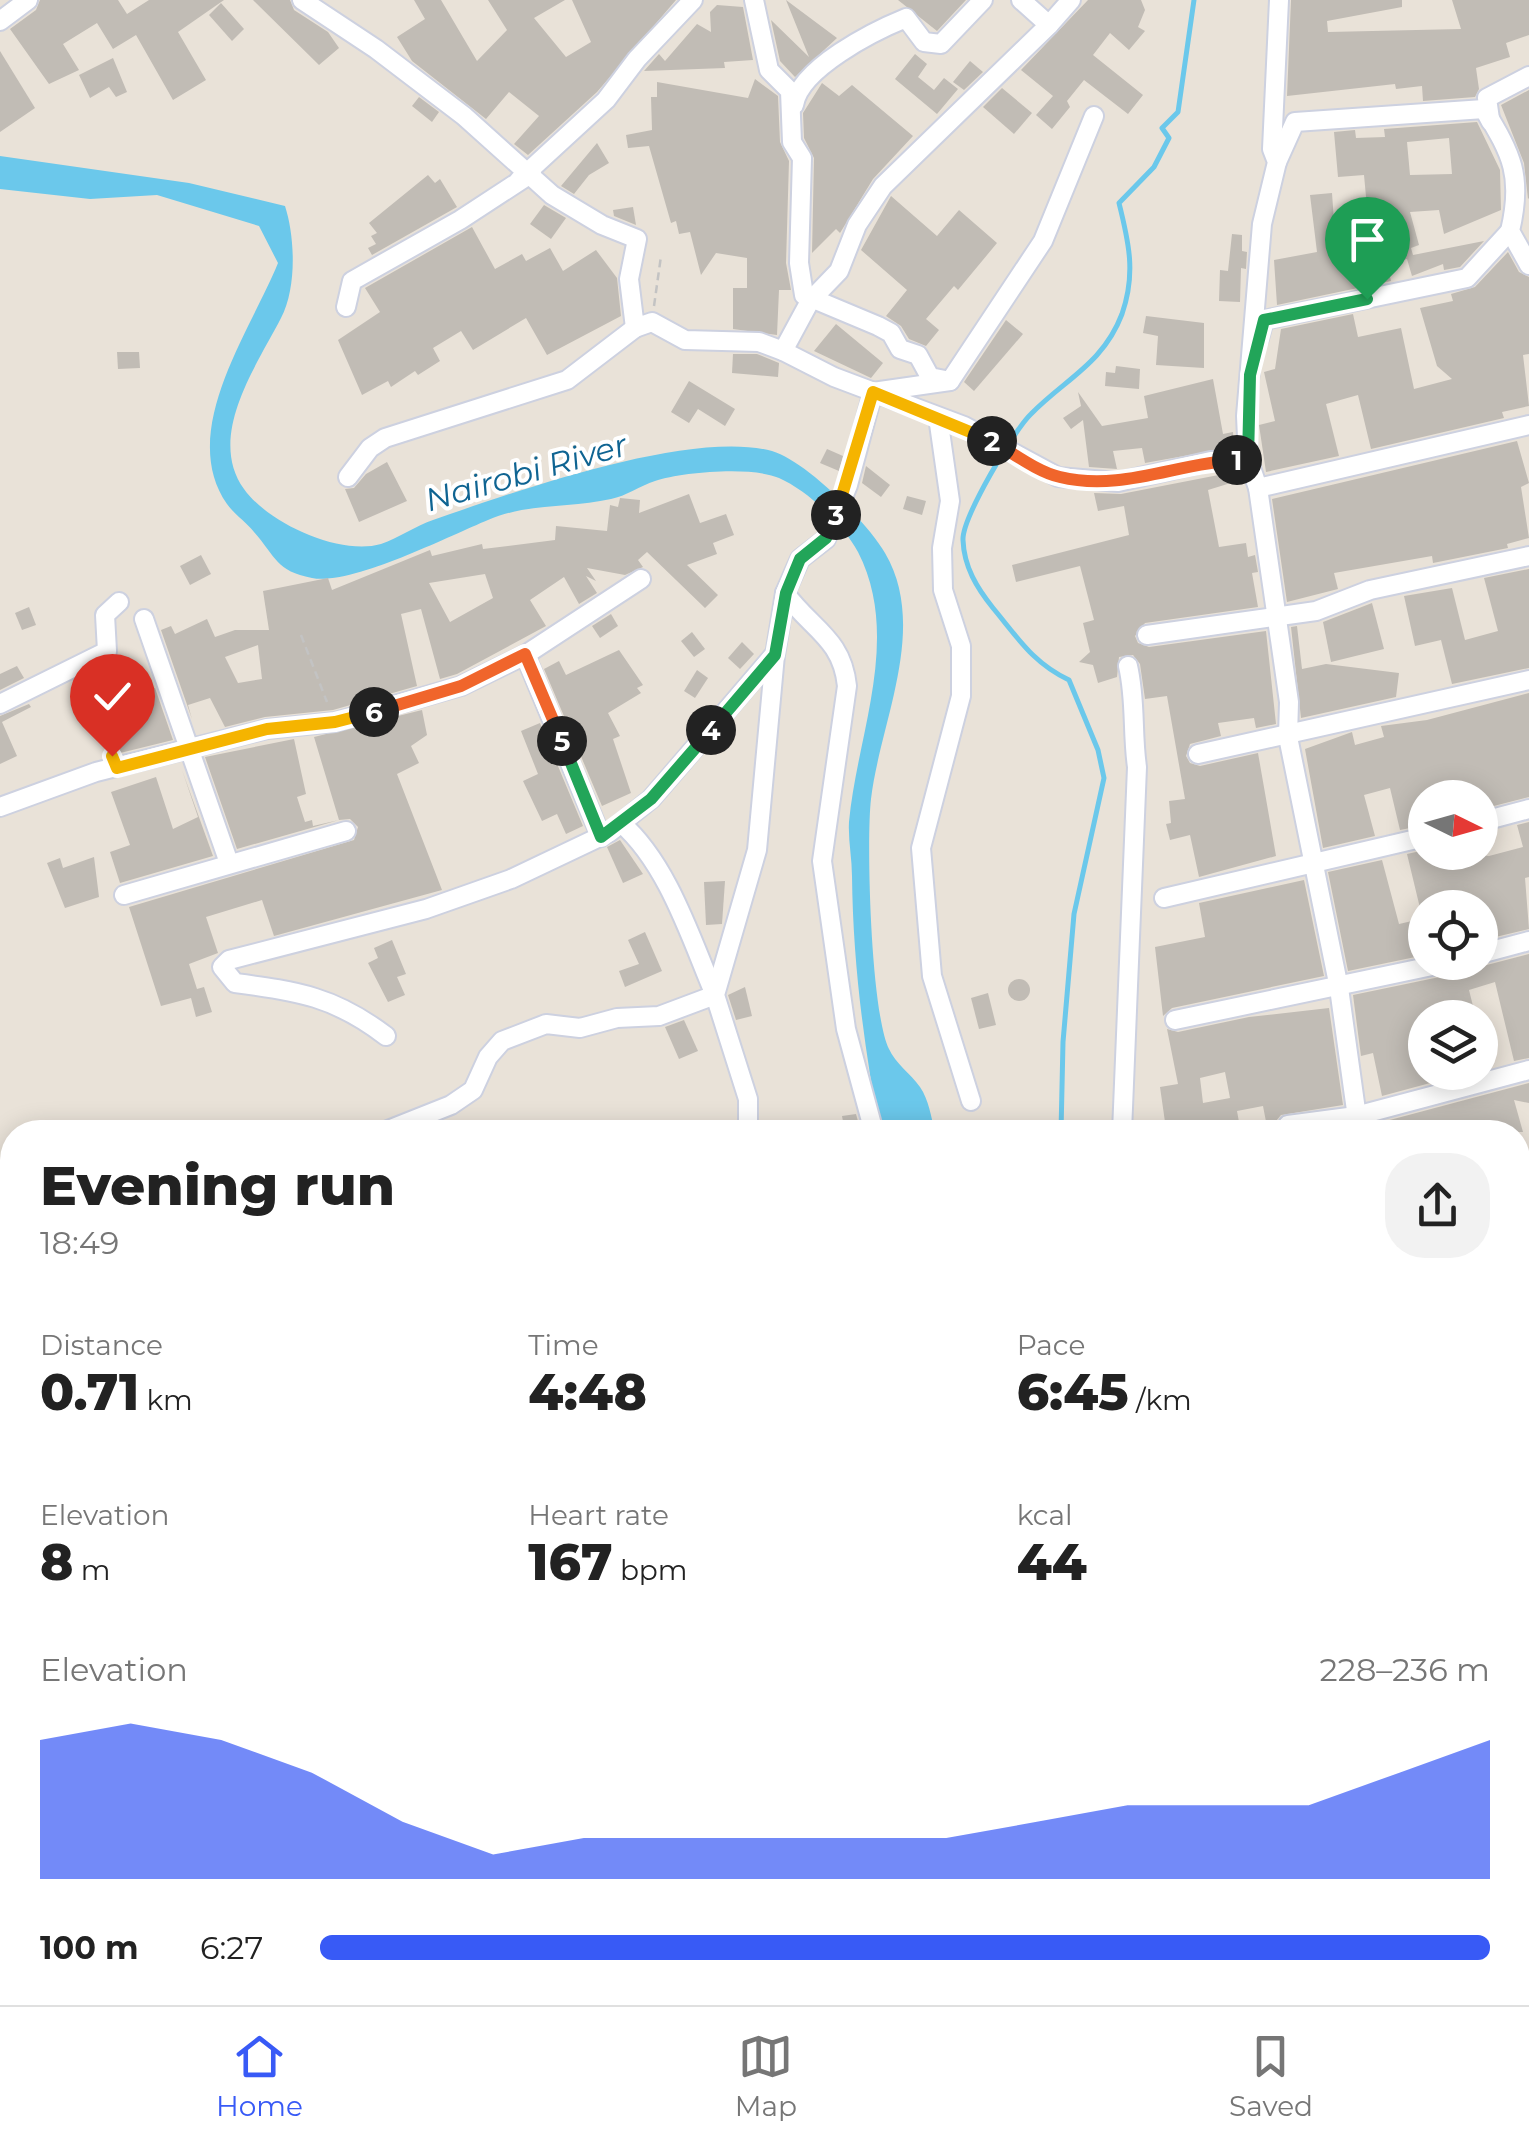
<!DOCTYPE html>
<meta charset="utf-8">
<style>
body{margin:0;font-family:Montserrat,sans-serif;background:#f2f2f2;color:#222;height:100vh;display:flex;flex-direction:column;font-size:38px;white-space:nowrap}
*{box-sizing:border-box;margin:0}
p{font-size:32px;color:#767676}
.icon{flex:none;width:55px;height:55px;fill:none;stroke:currentColor;stroke-width:2;stroke-linecap:round;stroke-linejoin:round}
.map{position:relative;flex:1;overflow:hidden}
.sheet{position:absolute;left:0px;top:1120px;width:1530px;height:885px;display:flex;flex-direction:column;background:#fff;border-radius:40px 40px 0 0;box-shadow:0 5px 25px #0003}
.sheet>*{flex:none}
.needle{width:65px;rotate:95deg}
.tools{position:absolute;left:1408px;top:780px;display:grid;gap:20px}
.tools a{display:grid;place-items:center;width:90px;height:90px;border-radius:50%;background:#fff;box-shadow:0 5px 25px #0003;font-size:50px}
.pin{position:absolute;display:grid;place-items:center;width:85px;height:85px;color:#fff;margin:-102px -42px;border-radius:50% 50% 50% 0;rotate:-45deg;box-shadow:0 0 10px #0007}
.pin .icon{rotate:45deg}
.km{position:absolute;width:50px;height:50px;margin:-25px;border-radius:50%;background:#222;color:#fff;font-size:28px;line-height:50px;text-align:center}
.round{display:grid;place-items:center;flex:none;width:105px;height:105px;border-radius:40px;background:#f2f2f2}
.headline{display:flex;align-items:center;justify-content:space-between;height:170px;padding:0 40px}
h1{font-size:55px;font-weight:800;line-height:75px}
.stats{display:grid;grid-template-columns:repeat(3,1fr);gap:15px;height:170px;padding:10px 40px}
.stats div{display:grid;align-content:center}
.stats b{font-size:50px;font-weight:800}
.stats small{font-size:28px;font-weight:400}
.stats p{font-size:28px}
.chart{height:280px;padding:20px 40px}
.chart p{display:flex;justify-content:space-between}
.chart svg{width:100%;height:180px;margin-top:10px;fill:#385af6;opacity:.7}
ul{padding:0 40px;list-style:none;font-size:32px}
li{display:grid;grid-template-columns:160px 120px 1fr;align-items:center;height:75px}
li i{height:25px;border-radius:12px;background:#385af6}
.tabs{display:flex;justify-content:space-around;align-items:center;height:140px;border-top:2px solid #e0e0e0;background:#fff;font-size:28px;color:#767676}
.tabs a{display:grid;justify-items:center;gap:5px}
.tabs .selected{color:#385af6}
.map>svg:first-child{display:block}
.water{fill:#6bc8eb}
.lines{fill:none;stroke-linecap:round;stroke-linejoin:round}
.stream{stroke:#6bc8eb;stroke-width:5}
.building{fill:#c1bcb5;fill-rule:evenodd}
.street-casing{stroke:#cdd1e0;stroke-width:22}
.path{stroke:#c3c3c3;stroke-width:2.5;stroke-dasharray:8 5;stroke-linecap:butt}
.street{stroke:#fff;stroke-width:18}
.split-1-casing{stroke:#fff;stroke-width:20}
.split-2-casing{stroke:#fff;stroke-width:20}
.split-3-casing{stroke:#fff;stroke-width:20}
.split-4-casing{stroke:#fff;stroke-width:20}
.split-5-casing{stroke:#fff;stroke-width:20}
.split-6-casing{stroke:#fff;stroke-width:20}
.split-7-casing{stroke:#fff;stroke-width:20}
.split-1{stroke:#22a559;stroke-width:12}
.split-2{stroke:#f0652b;stroke-width:12}
.split-3{stroke:#f5b400;stroke-width:12}
.split-4{stroke:#22a559;stroke-width:12}
.split-5{stroke:#22a559;stroke-width:12}
.split-6{stroke:#f0652b;stroke-width:12}
.split-7{stroke:#f5b400;stroke-width:12}
.labels{text-anchor:middle;dominant-baseline:central;stroke-width:8;stroke-linejoin:round;paint-order:stroke}
.water-label{font-size:32px;font-style:italic;fill:#0f6492;stroke:#fff}
</style>
<div class="map">
<svg width="1529" height="2005" viewBox="0 0 1529 2005">
<rect width="100%" height="100%" fill="#e9e2d8"/>
<!-- water -->
<path class="water" d="M0,156L189,183L285,206C295,237 297,288 281,318C257,365 206,436 244,489C268,523 340,556 381,544C399,538 415,526 433,520C514,492 690,429 772,451C806,461 867,522 885,553C929,628 880,722 871,799C866,843 871,1013 889,1049C895,1063 911,1074 920,1087C929,1100 931,1117 935,1132H880C864,1046 853,964 852,876C852,858 848,840 849,822C857,734 902,638 858,552C843,524 808,491 779,478C752,466 682,472 655,481C640,486 626,496 611,499C571,508 527,503 488,520C449,536 351,586 312,578C276,571 276,557 254,532C246,522 234,514 227,504C177,432 250,332 278,263L259,226L157,195L90,199L0,189Z"/>
<g class="lines">
<!-- stream -->
<path class="stream" d="M1061,1132L1063,1042L1074,914L1104,778L1098,750L1069,680C1033,663 1018,638 993,608C977,588 964,567 963,540C962,518 1014,430 1031,414C1065,379 1103,364 1122,314C1136,274 1129,243 1119,203L1154,167L1169,138L1162,128L1178,112L1194,0"/>
</g>
<!-- building -->
<g class="building">
<path d="M40,0H118L127,14L149,0H224L178,32L206,80L173,100L136,35L113,49L97,23L63,44L79,70L49,84L10,29L36,10Z"/>
<path d="M253,0H290L294,10L328,32L339,48L319,65Z"/>
<path d="M414,0H441L477,61L507,30L488,0H565L534,18L566,57L591,42L572,0H676L597,92L528,155L514,144L539,116L509,92L486,119L412,61L397,37L425,19Z"/>
<path d="M786,0L837,38L795,77L780,61L771,20L809,57Z"/>
<path d="M898,0H966L937,31Z"/>
<path d="M1088,0H1141L1145,10L1138,27L1145,31L1129,50L1110,33L1093,55L1143,95L1128,114L1084,80L1067,101L1070,107L1052,129L1036,115L1053,96L1021,70Z"/>
<path d="M1291,0H1402V7L1327,21L1328,32L1461,29L1452,0H1529V35L1506,43L1510,57L1476,68L1479,89L1475,97L1423,101L1422,86L1396,89L1395,84L1287,96Z"/>
<path d="M221,3L244,29L232,41L209,15Z"/>
<path d="M717,5L743,7L753,60L724,62L725,68L644,71L659,54L665,61L697,24L711,32L710,12Z"/>
<path d="M0,51L35,108L0,132Z"/>
<path d="M915,54L927,64L918,77L934,90L944,78L958,89L937,114L895,79Z"/>
<path d="M113,58L127,92L116,97L109,87L90,98L79,75Z"/>
<path d="M970,61L983,72L964,90L953,82Z"/>
<path d="M755,79L778,96L780,142L789,161L786,263L791,290H779L777,335L733,329V288H747V258L716,253L701,275L690,232L679,234L676,221L671,223L649,146L628,148L626,135L652,130L651,97H657V82L748,98Z"/>
<path d="M822,83L839,96L852,85L913,136L873,179L840,233L836,229L812,253L814,158L804,138L803,113Z"/>
<path d="M1002,88L1032,113L1014,134L983,107Z"/>
<path d="M1529,90V198L1528,199L1524,163L1501,105Z"/>
<path d="M419,97L439,112L432,122L412,106Z"/>
<path d="M1477,122L1500,170L1501,210L1444,234L1439,210L1410,212L1419,245L1411,248L1413,255L1484,241L1460,267L1444,270L1443,264L1412,276L1407,259L1387,264L1391,281L1277,305L1274,260L1317,252L1310,195L1332,193L1336,249L1370,240L1364,175L1338,177L1334,132L1355,130L1356,138L1385,137L1384,129ZM1449,138L1452,174L1410,175L1407,142Z"/>
<path d="M597,143L609,163L589,175L574,194L561,186Z"/>
<path d="M428,175L435,183L440,179L457,207L372,255L368,248L376,244L371,236L377,233L369,223Z"/>
<path d="M891,196L937,236L959,210L997,243L958,290L954,286L926,319L939,330L926,346L909,339L901,326L886,316L907,290L861,250Z"/>
<path d="M544,205L566,218L551,239L530,224Z"/>
<path d="M633,207L636,225L614,216L613,210Z"/>
<path d="M472,227L495,269L522,254L526,261L550,248L563,271L596,250L617,278L621,316L547,355L526,318L473,350L461,331L433,348L440,361L418,375L415,371L391,387L388,381L362,395L338,340L380,312L365,288Z"/>
<path d="M1232,234L1242,235V251L1247,252L1246,269L1241,268L1240,302L1219,301L1220,270L1228,271Z"/>
<path d="M1508,252L1519,272L1529,277V354L1523,355L1529,406L1502,412L1504,418L1371,449L1358,395L1326,404L1339,456L1266,472L1259,425L1275,421L1264,372L1275,369L1281,329L1353,314L1358,337L1401,328L1414,389L1452,379L1437,366L1420,308L1453,301L1451,294L1475,287Z"/>
<path d="M1146,316L1204,323V368L1156,365L1158,336L1143,333Z"/>
<path d="M1006,320L1023,334L974,391L964,382Z"/>
<path d="M836,324L883,363L871,378L814,351Z"/>
<path d="M117,352H139L140,368L118,369Z"/>
<path d="M733,354H757L779,363L778,377L732,373Z"/>
<path d="M1116,366L1140,369L1139,389L1105,386L1106,372L1115,373Z"/>
<path d="M1213,379L1223,434L1233,432L1234,447L1145,463L1142,448L1113,451L1117,469L1089,467L1083,420L1071,429L1063,418L1081,406L1078,392L1102,426L1148,418L1144,396Z"/>
<path d="M689,381L735,409L725,426L698,409L689,423L671,412Z"/>
<path d="M1517,441L1529,483L1521,487L1529,538L1507,544L1508,548L1433,563L1432,556L1334,573L1338,589L1287,602L1272,499Z"/>
<path d="M827,449L843,456L839,471L820,463Z"/>
<path d="M387,462L407,501L359,522L345,489L354,488L366,474Z"/>
<path d="M866,466L890,485L881,497L862,483Z"/>
<path d="M1234,472V482L1208,490L1219,547L1246,543L1248,557L1255,555L1258,572L1252,573L1258,607L1145,623L1135,636L1138,643L1149,647L1266,631L1276,724L1256,728L1254,718L1218,723L1221,736L1190,744L1186,756L1190,763L1200,766L1258,753L1276,856L1199,877L1190,835L1170,840L1166,824L1171,823L1169,801L1185,799L1167,696L1145,699L1140,664L1133,655L1119,657L1117,677L1098,683L1093,665L1079,662L1090,652L1083,623L1094,620L1080,566L1016,582L1012,565L1129,535L1124,506L1098,511L1094,493L1121,494Z"/>
<path d="M689,494L700,523L726,514L734,535L713,543L717,554L687,565L718,595L705,608L647,552L638,560L643,567L625,575L587,568L596,581L586,576L597,593L579,604L564,577L530,600L546,626L457,674L440,679L421,609L401,614L417,686L333,710L265,717L225,727L210,698L188,705L192,719L161,630L171,626L175,634L207,619L215,637L235,630H269L263,591L328,578L332,590L430,550L432,556L482,544L483,549L555,540L556,526L607,531L610,505L618,507L620,498L640,500L639,513ZM485,574L493,598L450,622L429,583ZM258,645L262,679L238,683L225,657Z"/>
<path d="M907,496L926,501L922,515L903,509Z"/>
<path d="M201,555L211,574L190,585L180,566Z"/>
<path d="M1529,569V668L1452,684L1441,640L1415,646L1404,596L1452,588L1465,640L1498,631L1484,578Z"/>
<path d="M1372,603L1384,649L1331,662L1323,622Z"/>
<path d="M29,607L36,625L22,630L15,613Z"/>
<path d="M611,614L618,626L600,638L592,626Z"/>
<path d="M1297,626L1302,669L1326,664L1399,673L1396,697L1301,718L1291,627Z"/>
<path d="M692,632L705,649L694,657L681,641Z"/>
<path d="M742,642L754,654L740,669L728,658Z"/>
<path d="M619,650L643,685L637,688L641,693L608,713L620,736L613,739L631,793L602,806L544,669L559,661L566,675Z"/>
<path d="M17,666L24,678L0,690V674Z"/>
<path d="M697,670L708,678L695,698L684,691Z"/>
<path d="M155,688L173,740L116,754L112,741L131,728L121,702Z"/>
<path d="M1529,693V797L1482,809L1480,798H1425V825L1400,830L1390,788L1364,795L1375,836L1323,848L1305,749L1352,732L1355,745L1384,737L1381,726L1427,720Z"/>
<path d="M29,704L31,707L2,722L17,756L0,764V716Z"/>
<path d="M422,710L427,735L411,746L419,763L397,774L442,890L274,936L262,900L206,917L218,953L189,964L197,989L204,987L212,1012L196,1017L191,998L161,1006L129,907L354,840L358,827L350,819L339,820L314,737Z"/>
<path d="M540,723L583,826L566,834L557,814L542,821L523,781L538,774L521,731Z"/>
<path d="M294,739L306,794L297,797L305,822L312,820L313,826L339,820L237,849L205,757Z"/>
<path d="M182,770L213,856L120,883L110,852L130,845L111,792L156,777L173,829L198,817Z"/>
<path d="M1529,822V877L1525,878L1529,929L1487,939L1480,908H1420L1407,854L1425,850L1489,856L1523,847L1517,825Z"/>
<path d="M620,840L643,874L623,883L607,847Z"/>
<path d="M94,857L99,897L65,908L47,863L60,858L63,868Z"/>
<path d="M1382,860L1399,924L1425,918V955L1348,971L1328,872Z"/>
<path d="M1304,880L1324,976L1172,1008L1163,1016L1155,947L1205,937L1199,903Z"/>
<path d="M725,881L722,924L706,925L704,882Z"/>
<path d="M645,932L662,971L625,987L619,971L639,964L628,940Z"/>
<path d="M392,940L406,974L397,977L405,995L388,1002L368,963L378,958L374,948Z"/>
<path d="M1529,954V1058L1514,1061L1495,982L1469,990L1476,1018H1425V1072H1471L1382,1096L1373,1053L1361,1056L1353,995L1454,974L1472,964L1483,966Z"/>
<circle cx="1019" cy="990" r="11"/>
<path d="M745,987L752,1016L736,1020L728,995Z"/>
<path d="M988,993L996,1025L979,1029L971,998Z"/>
<path d="M1329,1008L1343,1105L1281,1115L1276,1121L1278,1132H1268L1263,1106L1237,1111L1239,1122L1166,1129L1160,1087L1178,1084L1167,1029L1178,1032L1249,1017ZM1225,1072L1230,1098L1203,1103L1200,1078Z"/>
<path d="M684,1020L698,1051L679,1059L665,1027Z"/>
<path d="M1529,1083V1103L1514,1100L1523,1132H1371V1125Z"/>
<path d="M856,1114L861,1132H845L842,1116Z"/>
</g>
<g class="lines">
<defs>
<g id="street">
<path d="M302,0L376,49L464,116L552,195L602,225L637,239L629,279L635,328L652,322L685,340L759,342L783,351L834,377L964,426L1058,477L1118,482L1211,461L1248,459"/>
<path d="M1279,0L1272,149L1277,162L1262,224L1246,416L1248,459L1258,488L1529,425"/>
<path d="M0,21L28,0"/>
<path d="M1049,25L1071,0"/>
<path d="M794,105C800,68 874,31 906,18L924,42L941,44L983,0"/>
<path d="M1490,119L1491,122L1484,109C1512,155 1523,176 1510,231L1529,265"/>
<path d="M1490,119L1487,98L1529,76"/>
<path d="M1277,162L1295,122L1484,109"/>
<path d="M346,307L352,281L460,220L532,173L519,180L606,100L637,59L693,0"/>
<path d="M1259,338L1264,320L1467,278L1510,231"/>
<path d="M783,351L810,301L839,271L857,225L883,186L1049,25L1021,0"/>
<path d="M950,381L1043,241L1094,116"/>
<path d="M938,417L950,501L942,548L943,590L961,646V696L921,848L932,976L971,1101"/>
<path d="M348,477L370,448L385,438L567,380L635,328"/>
<path d="M1258,488L1289,702L1288,737L1339,988L1359,1132"/>
<path d="M785,593C811,629 842,638 847,686L822,861L846,1029L874,1132"/>
<path d="M144,619L229,863"/>
<path d="M1147,635L1316,611L1370,590L1529,556"/>
<path d="M525,655L601,837"/>
<path d="M0,704L107,651L105,615L119,602"/>
<path d="M1198,754L1529,680"/>
<path d="M0,807L96,772L267,729L335,722L461,686L525,655L641,579"/>
<path d="M1480,822L1529,809"/>
<path d="M124,895L346,831"/>
<path d="M1164,898L1425,837"/>
<path d="M1480,954L1529,941"/>
<path d="M1175,1020L1451,962"/>
<path d="M386,1036C335,997 298,991 235,983L222,967L229,960L426,909L511,879L610,832L651,799L774,655"/>
<path d="M1288,1125L1356,1116L1529,1070"/>
<path d="M383,1132L451,1105L473,1090L488,1057L502,1041L546,1024L580,1028L617,1018L659,1016L715,995C691,939 668,864 621,823"/>
<path d="M748,1132V1099L715,995L757,850L775,655L785,593L800,559L826,539L848,485L873,392L950,381L930,377L918,355L900,349L891,333L878,326L804,295L799,263L802,158L792,142L790,91L769,70L754,0"/>
<path d="M1122,1132L1137,767C1132,733 1136,700 1128,666"/>
<path d="M1518,1202L1529,1199"/>
<path d="M1518,1329L1529,1327"/>
<path d="M1518,1456L1529,1454"/>
<path d="M763,1992L764,2005"/>
<path d="M1389,2005L1392,1992"/>
</g>
</defs>
<!-- street casing -->
<use href="#street" class="street-casing"/>
<!-- path -->
<g class="path">
<path d="M654,306L661,256"/>
<path d="M301,635L327,702"/>
<path d="M96,675L98,723L107,750"/>
</g>
<!-- street -->
<use href="#street" class="street"/>
</g>
<g class="lines">
<defs>
<path id="split-1" d="M1237,460L1248,459L1250,375L1264,320L1367,299"/>
<path id="split-2" d="M992,441C1012,452 1037,472 1060,477C1121,492 1177,463 1237,460"/>
<path id="split-3" d="M836,515L873,392L992,441"/>
<path id="split-4" d="M711,730L775,655L786,593L800,559L826,538L836,515"/>
<path id="split-5" d="M562,741L601,837L651,799L711,730"/>
<path id="split-6" d="M374,712L461,686L525,654L562,741"/>
<path id="split-7" d="M112,756L117,768L267,729L335,722L374,712"/>
</defs>
<!-- split-1 casing -->
<use href="#split-1" class="split-1-casing"/>
<!-- split-2 casing -->
<use href="#split-2" class="split-2-casing"/>
<!-- split-3 casing -->
<use href="#split-3" class="split-3-casing"/>
<!-- split-4 casing -->
<use href="#split-4" class="split-4-casing"/>
<!-- split-5 casing -->
<use href="#split-5" class="split-5-casing"/>
<!-- split-6 casing -->
<use href="#split-6" class="split-6-casing"/>
<!-- split-7 casing -->
<use href="#split-7" class="split-7-casing"/>
<!-- split-1 -->
<use href="#split-1" class="split-1"/>
<!-- split-2 -->
<use href="#split-2" class="split-2"/>
<!-- split-3 -->
<use href="#split-3" class="split-3"/>
<!-- split-4 -->
<use href="#split-4" class="split-4"/>
<!-- split-5 -->
<use href="#split-5" class="split-5"/>
<!-- split-6 -->
<use href="#split-6" class="split-6"/>
<!-- split-7 -->
<use href="#split-7" class="split-7"/>
</g>
<g class="labels">
<!-- water labels -->
<g class="water-label">
<text transform="translate(526 472) rotate(-16)">Nairobi River</text>
</g>
</g>
</svg>
<div class="tools">
<a><svg class="needle" viewBox="-14 -14 28 28"><path d="M0-13l5 13h-10z" fill="#e53935"/><path d="M0 13l5-13h-10z" fill="#767676"/></svg></a>
<a><svg class="icon" aria-label="locate" viewBox="0 0 24 24"><circle cx="12" cy="12" r="6"/><path d="M12 2v4M12 18v4M2 12h4M18 12h4"/></svg></a>
<a><svg class="icon" aria-label="layers" viewBox="0 0 24 24"><path d="M12 4l9 5-9 5-9-5zM3 14l9 5 9-5"/></svg></a>
</div>
<div class="pin" style="left:1367px;top:299px;background:#1e9e55"><svg class="icon" aria-label="arrive" viewBox="0 0 24 24"><path d="M6 21V4h12l-3 4 3 4H6"/></svg></div>
<div class="pin" style="left:112px;top:756px;background:#d93025"><svg class="icon" aria-label="check" viewBox="0 0 24 24"><path d="M5 12l5 5 9-10"/></svg></div>
<b class="km" style="left:1237px;top:460px">1</b>
<b class="km" style="left:992px;top:441px">2</b>
<b class="km" style="left:836px;top:515px">3</b>
<b class="km" style="left:711px;top:730px">4</b>
<b class="km" style="left:562px;top:741px">5</b>
<b class="km" style="left:374px;top:712px">6</b>
<section class="sheet">
<div class="headline"><div><h1>Evening run</h1><p>18:49</p></div><a class="round"><svg class="icon" aria-label="share" viewBox="0 0 24 24"><path d="M12 15V3M7 8l5-5 5 5M5 13v7h14v-7"/></svg></a></div>
<div class="stats">
<div><p>Distance</p><b>0.71<small> km</small></b></div>
<div><p>Time</p><b>4:48</b></div>
<div><p>Pace</p><b>6:45<small> /km</small></b></div>
</div>
<div class="stats">
<div><p>Elevation</p><b>8<small> m</small></b></div>
<div><p>Heart rate</p><b>167<small> bpm</small></b></div>
<div><p>kcal</p><b>44</b></div>
</div>
<div class="chart"><p><span>Elevation</span>228–236 m</p>
<svg viewBox="0 0 160 44" preserveAspectRatio="none"><path d="M0 44V10L10 6L20 10L30 18L40 30L50 38L60 34L70 34L80 34L90 34L100 34L110 30L120 26L130 26L140 26L150 18L160 10V44z"/></svg>
</div>
<ul>
<li><b>100 m</b>6:27<i style="width:100%"></i></li>
</ul>
</section>
</div>
<nav class="tabs">
<a class="selected"><svg class="icon" aria-label="home" viewBox="0 0 24 24"><path d="M3 11l9-7 9 7M6 9v11h12V9"/></svg>Home</a>
<a><svg class="icon" aria-label="map" viewBox="0 0 24 24"><path d="M3 6l6-2 6 2 6-2v14l-6 2-6-2-6 2zM9 4v14M15 6v14"/></svg>Map</a>
<a><svg class="icon" aria-label="saved" viewBox="0 0 24 24"><path d="M7 4h10v16l-5-4-5 4z"/></svg>Saved</a>
</nav>
